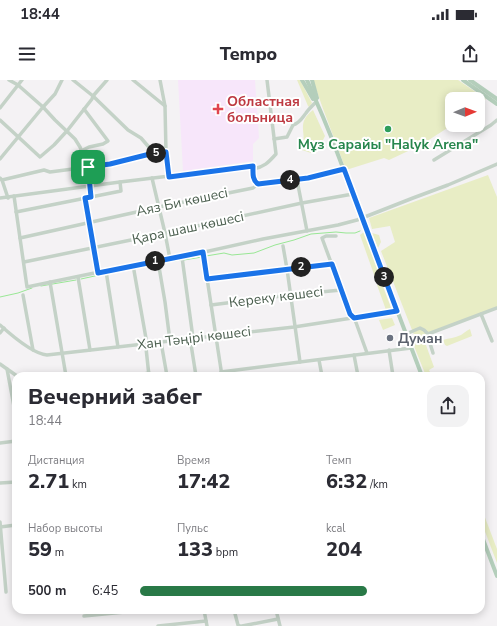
<!DOCTYPE html>
<html lang="ru">
<meta charset="utf-8">
<style>
body{margin:0;font-family:"Nunito Sans",sans-serif;background:#f2f2f3;color:#2b2b33;height:100vh;display:flex;flex-direction:column;font-size:15px;white-space:nowrap}
*{box-sizing:border-box;margin:0}
p{font-size:13px;color:#7c7c81}
.icon{flex:none;width:22px;height:22px;fill:none;stroke:currentColor;stroke-width:2;stroke-linecap:round;stroke-linejoin:round}
.map{position:relative;flex:1;overflow:hidden}
.sheet{position:absolute;left:12px;top:292px;width:473px;height:242px;display:flex;flex-direction:column;background:#fff;border-radius:12px;box-shadow:0 2px 10px #0003}
.sheet>*{flex:none}
.needle{width:26px;rotate:89deg}
.fabs{position:absolute;left:445px;top:12px;display:grid;gap:8px}
.fabs a{display:grid;place-items:center;width:40px;height:40px;border-radius:8px;background:#fff;box-shadow:0 2px 10px #0003;font-size:20px}
.pin{position:absolute;display:grid;place-items:center;width:34px;height:34px;color:#fff;margin:-17px;border-radius:8px;box-shadow:0 2px 6px #0006}
.km{position:absolute;width:20px;height:20px;margin:-10px;border-radius:50%;background:#222;color:#fff;font-size:11px;line-height:20px;text-align:center}
.round{display:grid;place-items:center;flex:none;width:42px;height:42px;border-radius:12px;background:#f2f2f3}
.overview{display:flex;align-items:center;justify-content:space-between;height:68px;padding:0 16px}
h1{font-size:22px;font-weight:800;line-height:30px}
.figures{display:grid;grid-template-columns:repeat(3,1fr);gap:6px;height:68px;padding:4px 16px}
.figures div{display:grid;align-content:center}
.figures b{font-size:20px;font-weight:800}
.figures small{font-size:11px;font-weight:400}
.figures p{font-size:11px}
ul{padding:0 16px;list-style:none;font-size:13px}
li{display:grid;grid-template-columns:64px 48px 1fr;align-items:center;height:30px}
li i{height:10px;border-radius:5px;background:#297947}
.status{display:flex;justify-content:space-between;align-items:center;height:28px;padding:0 20px;background:#fff;direction:ltr}
.status svg{height:11px;fill:currentColor}
header{display:flex;justify-content:space-between;align-items:center;height:52px;padding:0 16px;background:#fff;font-size:18px;font-weight:800}
.map>svg:first-child{display:block}
.medical{fill:#f7e6fa}
.green{fill:#e8edc5}
.lines{fill:none;stroke-linecap:round;stroke-linejoin:round}
.stream{stroke:#99e795;stroke-width:1}
.minor{stroke:#c4d2c7;stroke-width:3.5}
.major{stroke:#b4cebb;stroke-width:4}
.route-casing{stroke:#fff;stroke-width:8}
.route{stroke:#1a73e8;stroke-width:5}
.health-dot{fill:#e0444e;stroke:#fff;stroke-width:1.5}
.leisure-dot{fill:#2e9e5b;stroke:#fff;stroke-width:1.5}
.worship-dot{fill:#6b7280;stroke:#fff;stroke-width:1.5}
.labels{text-anchor:middle;dominant-baseline:central;stroke-width:4;stroke-linejoin:round;paint-order:stroke}
.health-label{font-size:14px;font-weight:bold;fill:#be3a42;stroke:#fff;text-anchor:start}
.leisure-label{font-size:14px;font-weight:bold;fill:#27864d;stroke:#fff}
.street-label{font-size:14px;fill:#4b5f4f;stroke:#fff}
.worship-label{font-size:14px;font-weight:bold;fill:#5b616d;stroke:#fff;text-anchor:start}
</style>
<div class="status"><b>18:44</b><svg viewBox="0 0 49 12"><path d="M0 12V9h3v3zM5 12V6h3v6zM10 12V3h3v9zM15 12V0h3v12zM26 1h20v11H26zM47 4h2v5h-2z"/></svg></div>
<header><svg class="icon" aria-label="menu" viewBox="0 0 24 24"><path d="M4 6h16M4 12h16M4 18h16"/></svg>Tempo<svg class="icon" aria-label="share" viewBox="0 0 24 24"><path d="M12 15V3M7 8l5-5 5 5M5 13v7h14v-7"/></svg></header>
<div class="map">
<svg width="497" height="546" viewBox="0 0 497 546">
<rect width="100%" height="100%" fill="#f4f2f4"/>
<!-- medical -->
<path class="medical" d="M178,0H255L259,58L253,64V81L183,91Z"/>
<!-- green -->
<g class="green">
<path d="M297,0H300L312,23L309,27L308,26Z"/>
<path d="M313,0H458L486,19L478,25V19H452V45L421,65L389,80L384,78L346,90L322,26Z"/>
<path d="M313,30L325,56L317,72L314,74L302,70C308,52 295,44 313,30Z"/>
<path d="M488,95L497,117V228L428,254L423,257L434,287L429,290L432,296H426L412,261L416,260L381,171L395,162L390,146L372,149L369,138Z"/>
<path d="M364,152L382,201L377,203L360,155Z"/>
<path d="M372,153L379,155L381,162L378,168Z"/>
<path d="M382,204L390,225L391,230H386L377,205Z"/>
<path d="M392,238L395,245L383,250L379,240Z"/>
<path d="M470,249L472,256L447,266L445,265L443,260C449,258 455,258 461,255C464,253 466,251 470,249Z"/>
<path d="M481,427L497,469V483L481,441Z"/>
</g>
<g class="lines">
<!-- stream -->
<g class="stream">
<path d="M206,176L224,173L232,175L254,173L275,165L294,160L311,154L336,152L346,153H355L360,151"/>
<path d="M184,180L202,177"/>
<path d="M161,183L181,180"/>
<path d="M136,188L157,183"/>
<path d="M108,193L132,188"/>
<path d="M81,199L104,194"/>
<path d="M41,206L76,200"/>
<path d="M0,217L18,213L32,208"/>
</g>
<!-- minor -->
<g class="minor">
<path d="M9,0L18,5L43,27L55,40L75,59L80,67L88,87L91,117"/>
<path d="M73,0L93,16L128,50L141,58L154,73"/>
<path d="M133,0L165,26"/>
<path d="M160,0L165,26L166,72L169,97"/>
<path d="M0,28L22,0"/>
<path d="M0,40L40,77L54,65L66,52L67,51L92,19L93,16L107,0"/>
<path d="M274,59L287,57L293,45C300,43 302,38 306,33C308,30 312,26 315,23"/>
<path d="M81,71L89,67L103,64L108,61L84,29"/>
<path d="M0,79L43,27L55,14L62,0"/>
<path d="M434,80L491,45L497,40"/>
<path d="M253,89C264,87 268,83 276,74L267,0"/>
<path d="M0,98L2,100L44,90L50,92L111,84L154,73L166,72"/>
<path d="M152,98L165,153L170,179"/>
<path d="M2,100L8,118"/>
<path d="M297,100L307,151"/>
<path d="M14,116L27,207L133,185L182,177L263,159L338,145L357,140L413,118L448,105L497,84"/>
<path d="M0,118L120,102L253,86C253,93 252,100 258,104"/>
<path d="M85,119L98,193"/>
<path d="M16,132L121,111L120,102"/>
<path d="M336,156H326L322,158L350,234L354,237L367,273"/>
<path d="M20,158L159,127L253,108L258,104L308,98L344,89"/>
<path d="M283,166L287,189L300,282"/>
<path d="M203,172L222,296"/>
<path d="M182,177L193,258"/>
<path d="M158,181L165,222L170,261"/>
<path d="M24,182L165,153L302,123L353,114"/>
<path d="M133,185L147,264L146,268L149,296"/>
<path d="M106,191L118,267"/>
<path d="M78,197L90,270"/>
<path d="M207,199L332,184"/>
<path d="M50,202L66,296"/>
<path d="M23,215L33,270"/>
<path d="M211,225L290,215L341,210"/>
<path d="M481,234L492,261"/>
<path d="M0,245C10,254 33,274 47,275L294,247L397,231"/>
<path d="M0,253L4,248"/>
<path d="M406,254L420,248L424,250L428,254"/>
<path d="M190,258L196,296"/>
<path d="M161,262L167,296"/>
<path d="M389,270L393,296"/>
<path d="M433,273L429,260L428,254L497,228"/>
<path d="M354,275L358,296"/>
<path d="M319,280L322,296"/>
<path d="M0,284L17,296"/>
<path d="M7,289L16,337"/>
<path d="M221,292L411,268"/>
<path d="M133,296L149,293"/>
<path d="M0,363L16,361"/>
<path d="M0,403L16,402"/>
<path d="M0,442L6,512"/>
<path d="M0,447L16,445"/>
<path d="M204,530L207,546"/>
<path d="M234,530L238,545L240,546"/>
<path d="M276,530L280,546"/>
<path d="M84,536L145,530"/>
<path d="M158,546L206,541"/>
<path d="M242,546L278,539"/>
</g>
<!-- major -->
<g class="major">
<path d="M302,0L313,19"/>
<path d="M307,0L323,37L332,59L422,296"/>
<path d="M312,0L317,18"/>
<path d="M463,0L497,24"/>
<path d="M470,0L497,19"/>
<path d="M481,454L497,496"/>
</g>
</g>
<g class="lines">
<defs>
<path id="route" d="M166,72L169,97L253,86C253,93 252,100 258,104L308,98L344,89L397,231L354,238L350,234L332,184L207,199L203,172L98,193L85,118L91,117L88,87L110,84L154,73Z"/>
</defs>
<!-- route casing -->
<use href="#route" class="route-casing"/>
<!-- route -->
<use href="#route" class="route"/>
</g>
<!-- markers -->
<path class="health-dot" d="M216 23h4v4h4v4h-4v4h-4v-4h-4v-4h4z"/>
<circle class="leisure-dot" cx="388" cy="49" r="4"/>
<circle class="worship-dot" cx="390" cy="258" r="4"/>
<g class="labels">
<!-- health labels -->
<g class="health-label">
<text x="227" y="21">Областная<tspan x="227" dy="16">больница</tspan></text>
</g>
<!-- leisure labels -->
<g class="leisure-label">
<text x="388" y="64">Мұз Сарайы "Halyk Arena"</text>
</g>
<!-- street labels -->
<g class="street-label">
<text transform="translate(182 122) rotate(-12)">Аяз Би көшесі</text>
<text transform="translate(188 148) rotate(-12)">Қара шаш көшесі</text>
<text transform="translate(276 217) rotate(-7)">Кереку көшесі</text>
<text transform="translate(194 258) rotate(-7)">Хан Тәңірі көшесі</text>
</g>
<!-- worship labels -->
<g class="worship-label">
<text x="398" y="258">Думан</text>
</g>
</g>
</svg>
<div class="fabs">
<a><svg class="needle" viewBox="-14 -14 28 28"><path d="M0-13l5 13h-10z" fill="#e53935"/><path d="M0 13l5-13h-10z" fill="#7c7c81"/></svg></a>
</div>
<div class="pin" style="left:88px;top:87px;background:#1e9e55"><svg class="icon" aria-label="arrive" viewBox="0 0 24 24"><path d="M6 21V4h12l-3 4 3 4H6"/></svg></div>
<b class="km" style="left:155px;top:181px">1</b>
<b class="km" style="left:301px;top:187px">2</b>
<b class="km" style="left:384px;top:197px">3</b>
<b class="km" style="left:290px;top:100px">4</b>
<b class="km" style="left:156px;top:73px">5</b>
<section class="sheet">
<div class="overview"><div><h1>Вечерний забег</h1><p>18:44</p></div><a class="round"><svg class="icon" aria-label="share" viewBox="0 0 24 24"><path d="M12 15V3M7 8l5-5 5 5M5 13v7h14v-7"/></svg></a></div>
<div class="figures">
<div><p>Дистанция</p><b>2.71<small> km</small></b></div>
<div><p>Время</p><b>17:42</b></div>
<div><p>Темп</p><b>6:32<small> /km</small></b></div>
</div>
<div class="figures">
<div><p>Набор высоты</p><b>59<small> m</small></b></div>
<div><p>Пульс</p><b>133<small> bpm</small></b></div>
<div><p>kcal</p><b>204</b></div>
</div>
<ul>
<li><b>500 m</b>6:45<i style="width:69%"></i></li>
</ul>
</section>
</div>
